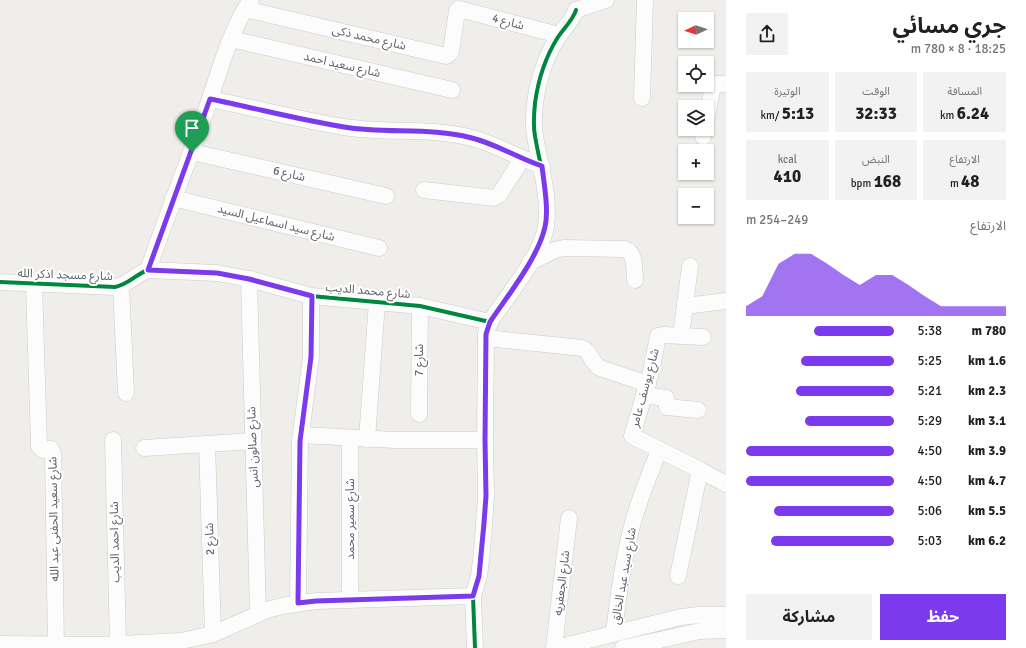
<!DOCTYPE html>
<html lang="ar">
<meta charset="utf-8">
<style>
body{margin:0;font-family:Signika,"Noto Sans Arabic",sans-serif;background:#f2f2f2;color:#202124;direction:rtl;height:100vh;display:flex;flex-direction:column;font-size:15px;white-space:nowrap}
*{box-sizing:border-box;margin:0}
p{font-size:13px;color:#757577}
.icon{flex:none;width:22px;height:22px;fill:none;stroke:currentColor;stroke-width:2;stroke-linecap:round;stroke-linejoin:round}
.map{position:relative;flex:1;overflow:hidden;direction:ltr}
.sheet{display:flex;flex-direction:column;background:#fff;width:300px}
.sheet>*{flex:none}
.needle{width:26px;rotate:266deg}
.fabs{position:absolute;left:678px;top:12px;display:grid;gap:8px}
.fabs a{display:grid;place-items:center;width:36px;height:36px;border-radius:0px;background:#fff;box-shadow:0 1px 3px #0004;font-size:20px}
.pin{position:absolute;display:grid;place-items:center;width:34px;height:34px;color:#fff;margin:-41px -17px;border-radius:50% 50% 50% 0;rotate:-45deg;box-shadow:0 0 4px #0007}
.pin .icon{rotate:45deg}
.round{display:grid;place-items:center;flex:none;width:42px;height:42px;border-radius:0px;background:#f2f2f2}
.headline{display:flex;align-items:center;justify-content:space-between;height:68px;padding:0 20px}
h1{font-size:22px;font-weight:700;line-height:30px}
.stats{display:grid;grid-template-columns:repeat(3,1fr);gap:6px;height:68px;padding:4px 20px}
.stats div{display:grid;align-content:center;border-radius:0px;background:#f2f2f2;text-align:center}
.stats b{font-size:17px;font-weight:700}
.stats small{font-size:11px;font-weight:400}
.stats p{font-size:11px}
.chart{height:112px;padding:8px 20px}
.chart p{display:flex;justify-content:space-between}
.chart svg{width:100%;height:72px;margin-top:4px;fill:#7c3aed;opacity:.7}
.primary-button{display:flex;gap:8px;margin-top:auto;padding:8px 20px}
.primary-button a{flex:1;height:46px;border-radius:0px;background:#7c3aed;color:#fff;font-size:16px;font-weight:700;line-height:46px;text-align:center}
.primary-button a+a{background:#f2f2f2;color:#202124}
ul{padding:0 20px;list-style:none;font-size:13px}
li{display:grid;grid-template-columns:64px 48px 1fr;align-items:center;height:30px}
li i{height:10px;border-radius:5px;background:#7c3aed}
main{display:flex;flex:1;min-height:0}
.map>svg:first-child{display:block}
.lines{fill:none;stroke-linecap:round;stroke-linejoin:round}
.street-casing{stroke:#cbcccc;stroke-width:17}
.street{stroke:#fdfcfc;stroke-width:16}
.cycleway-casing{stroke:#fff;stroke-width:6}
.cycleway{stroke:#00873e;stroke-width:4}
.route-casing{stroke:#fff;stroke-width:8}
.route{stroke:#7c3aed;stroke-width:5}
.labels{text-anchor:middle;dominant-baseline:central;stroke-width:4;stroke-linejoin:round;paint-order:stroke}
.street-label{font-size:12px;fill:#5f6368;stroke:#fff}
</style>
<main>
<section class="sheet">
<div class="headline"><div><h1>جري مسائي</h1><p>18:25 · 8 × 780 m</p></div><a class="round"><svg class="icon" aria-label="share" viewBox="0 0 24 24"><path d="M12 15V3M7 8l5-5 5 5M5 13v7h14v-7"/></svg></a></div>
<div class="stats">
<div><p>المسافة</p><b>6.24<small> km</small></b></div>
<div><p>الوقت</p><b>32:33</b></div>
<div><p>الوتيرة</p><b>5:13<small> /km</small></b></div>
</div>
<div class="stats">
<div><p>الارتفاع</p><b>48<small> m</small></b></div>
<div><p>النبض</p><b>168<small> bpm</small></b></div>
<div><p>kcal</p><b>410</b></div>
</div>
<div class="chart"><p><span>الارتفاع</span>249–254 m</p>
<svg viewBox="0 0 160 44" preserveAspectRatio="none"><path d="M0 44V38L10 32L20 12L30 6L40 6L50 12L60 19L70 25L80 19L90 19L100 25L110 32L120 38L130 38L140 38L150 38L160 38V44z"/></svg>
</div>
<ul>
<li><b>780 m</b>5:38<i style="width:54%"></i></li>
<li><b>1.6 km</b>5:25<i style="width:63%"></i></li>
<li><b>2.3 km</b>5:21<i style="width:66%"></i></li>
<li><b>3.1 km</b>5:29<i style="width:60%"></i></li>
<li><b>3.9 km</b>4:50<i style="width:100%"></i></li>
<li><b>4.7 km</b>4:50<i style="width:100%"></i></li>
<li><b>5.5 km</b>5:06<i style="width:81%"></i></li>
<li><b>6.2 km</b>5:03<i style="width:83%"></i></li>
</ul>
<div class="primary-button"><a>حفظ</a><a>مشاركة</a></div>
</section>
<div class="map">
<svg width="726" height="648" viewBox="0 0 726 648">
<rect width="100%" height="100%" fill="#efeeea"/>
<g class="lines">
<defs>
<g id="street">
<path d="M245,9L446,56L451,52L457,11L459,9L559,35"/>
<path d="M576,10L606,0"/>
<path d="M231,39L452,90"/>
<path d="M642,98L645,0"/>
<path d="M210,99C255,108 300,120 344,127C387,134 430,127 472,138C496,144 518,158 542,166"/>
<path d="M707,117L713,85L717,84H726"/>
<path d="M703,137L705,129"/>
<path d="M192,152L386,196"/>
<path d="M424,190L494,198L499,195L522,159"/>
<path d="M173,198L379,248"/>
<path d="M530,262L555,250L564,248L625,249C636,253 634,269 635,280"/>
<path d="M148,270C166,218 186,167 204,116C218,78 228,33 251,0"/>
<path d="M249,279L258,614"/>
<path d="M0,282L115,287C128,285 136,274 148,270L217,273L249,279L311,296L420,306L490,322"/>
<path d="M34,284L39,446L43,450L51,449L53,453L56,645"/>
<path d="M121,286L126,393"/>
<path d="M685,306L726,301"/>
<path d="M681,336L690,266"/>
<path d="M703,337L663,335L658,336L651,372L632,436L700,470L726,484"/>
<path d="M486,338L582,348C591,351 591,363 600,368L648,384"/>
<path d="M644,395L666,398L667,407L698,410"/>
<path d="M419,414L420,306"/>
<path d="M301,435L395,440H485"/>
<path d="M367,439L377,302"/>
<path d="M113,440L118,644"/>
<path d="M207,444L213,634"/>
<path d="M144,448L253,441"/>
<path d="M678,576L700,470"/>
<path d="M350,600V438"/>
<path d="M298,603L300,441L311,357V296"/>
<path d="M614,634C618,596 623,559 633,522C640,497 650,474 659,450"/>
<path d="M0,644L100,645L181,641L213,634L267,610L282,606L316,601L473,596"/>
<path d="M475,648L473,596L479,576L482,552L486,496L485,440L486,334C488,323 495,314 502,305C517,282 542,253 546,226C550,196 540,166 535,136C533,126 534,113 535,103C538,81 546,56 558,37C564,28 573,20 576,10"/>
<path d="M554,648L569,518"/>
<path d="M556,648L681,617L699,615H726"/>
<path d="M623,648L700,631L726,630"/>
</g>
</defs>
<!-- street casing -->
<use href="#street" class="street-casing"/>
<!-- street -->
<use href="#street" class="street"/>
<defs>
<g id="cycleway">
<path d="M0,282L115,287C128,285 136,274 148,270L217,273L249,279L311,296L420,306L490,322"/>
<path d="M475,648L473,596L479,576L482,552L486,496L485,440L486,334C488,323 495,314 502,305C517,282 542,253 546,226C550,196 540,166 535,136C533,126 534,113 535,103C538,81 546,56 558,37C564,28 573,20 576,10"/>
</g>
</defs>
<!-- cycleway casing -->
<use href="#cycleway" class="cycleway-casing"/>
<!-- cycleway -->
<use href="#cycleway" class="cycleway"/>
</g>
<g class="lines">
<defs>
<path id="route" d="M210,99C255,108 300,120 344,127C387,134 430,127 472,138C496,144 518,158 542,166C544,184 549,210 545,227C538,258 508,295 490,322L486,334L485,440L486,496L484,523L479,576L473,596L316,601L298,603L300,441L311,357L312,296L249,279L217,273L148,270Z"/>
</defs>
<!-- route casing -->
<use href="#route" class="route-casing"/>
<!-- route -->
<use href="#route" class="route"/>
</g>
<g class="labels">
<!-- street labels -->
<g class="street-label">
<text transform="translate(508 22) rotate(15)">شارع 4</text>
<text transform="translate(369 38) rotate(13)">شارع محمد ذكى</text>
<text transform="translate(342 65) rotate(13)">شارع سعيد احمد</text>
<text transform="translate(289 174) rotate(13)">شارع 6</text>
<text transform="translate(276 223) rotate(14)">شارع سيد اسماعيل السيد</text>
<text transform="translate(65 275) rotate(2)">شارع مسجد اذكر الله</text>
<text transform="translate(368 291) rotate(5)">شارع محمد الديب</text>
<text transform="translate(419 360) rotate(-90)">شارع 7</text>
<text transform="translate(645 388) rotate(-75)">شارع يوسف عامر</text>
<text transform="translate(253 447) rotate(-92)">شارع صالون انس</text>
<text transform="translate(54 519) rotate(-91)">شارع سعيد الحفنى عبد الله</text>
<text transform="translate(350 519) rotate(-90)">شارع سمير محمد</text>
<text transform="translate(210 539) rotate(-92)">شارع 2</text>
<text transform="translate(115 542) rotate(-91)">شارع احمد الديب</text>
<text transform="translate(624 576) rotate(-80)">شارع سيد عبد الخالق</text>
<text transform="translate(562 583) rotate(-83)">شارع الجعفريه</text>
</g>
</g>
</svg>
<div class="fabs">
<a><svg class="needle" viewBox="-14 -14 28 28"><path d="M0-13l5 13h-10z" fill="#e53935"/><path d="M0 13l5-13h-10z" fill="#757577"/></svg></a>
<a><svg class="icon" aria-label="locate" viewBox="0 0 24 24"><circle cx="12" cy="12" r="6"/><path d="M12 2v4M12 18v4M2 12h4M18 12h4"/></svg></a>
<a><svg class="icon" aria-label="layers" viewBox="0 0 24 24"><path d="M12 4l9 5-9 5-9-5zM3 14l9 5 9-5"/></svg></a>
<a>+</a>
<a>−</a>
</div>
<div class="pin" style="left:192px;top:152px;background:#1e9e55"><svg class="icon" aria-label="arrive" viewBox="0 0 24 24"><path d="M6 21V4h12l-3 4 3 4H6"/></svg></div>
</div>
</main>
